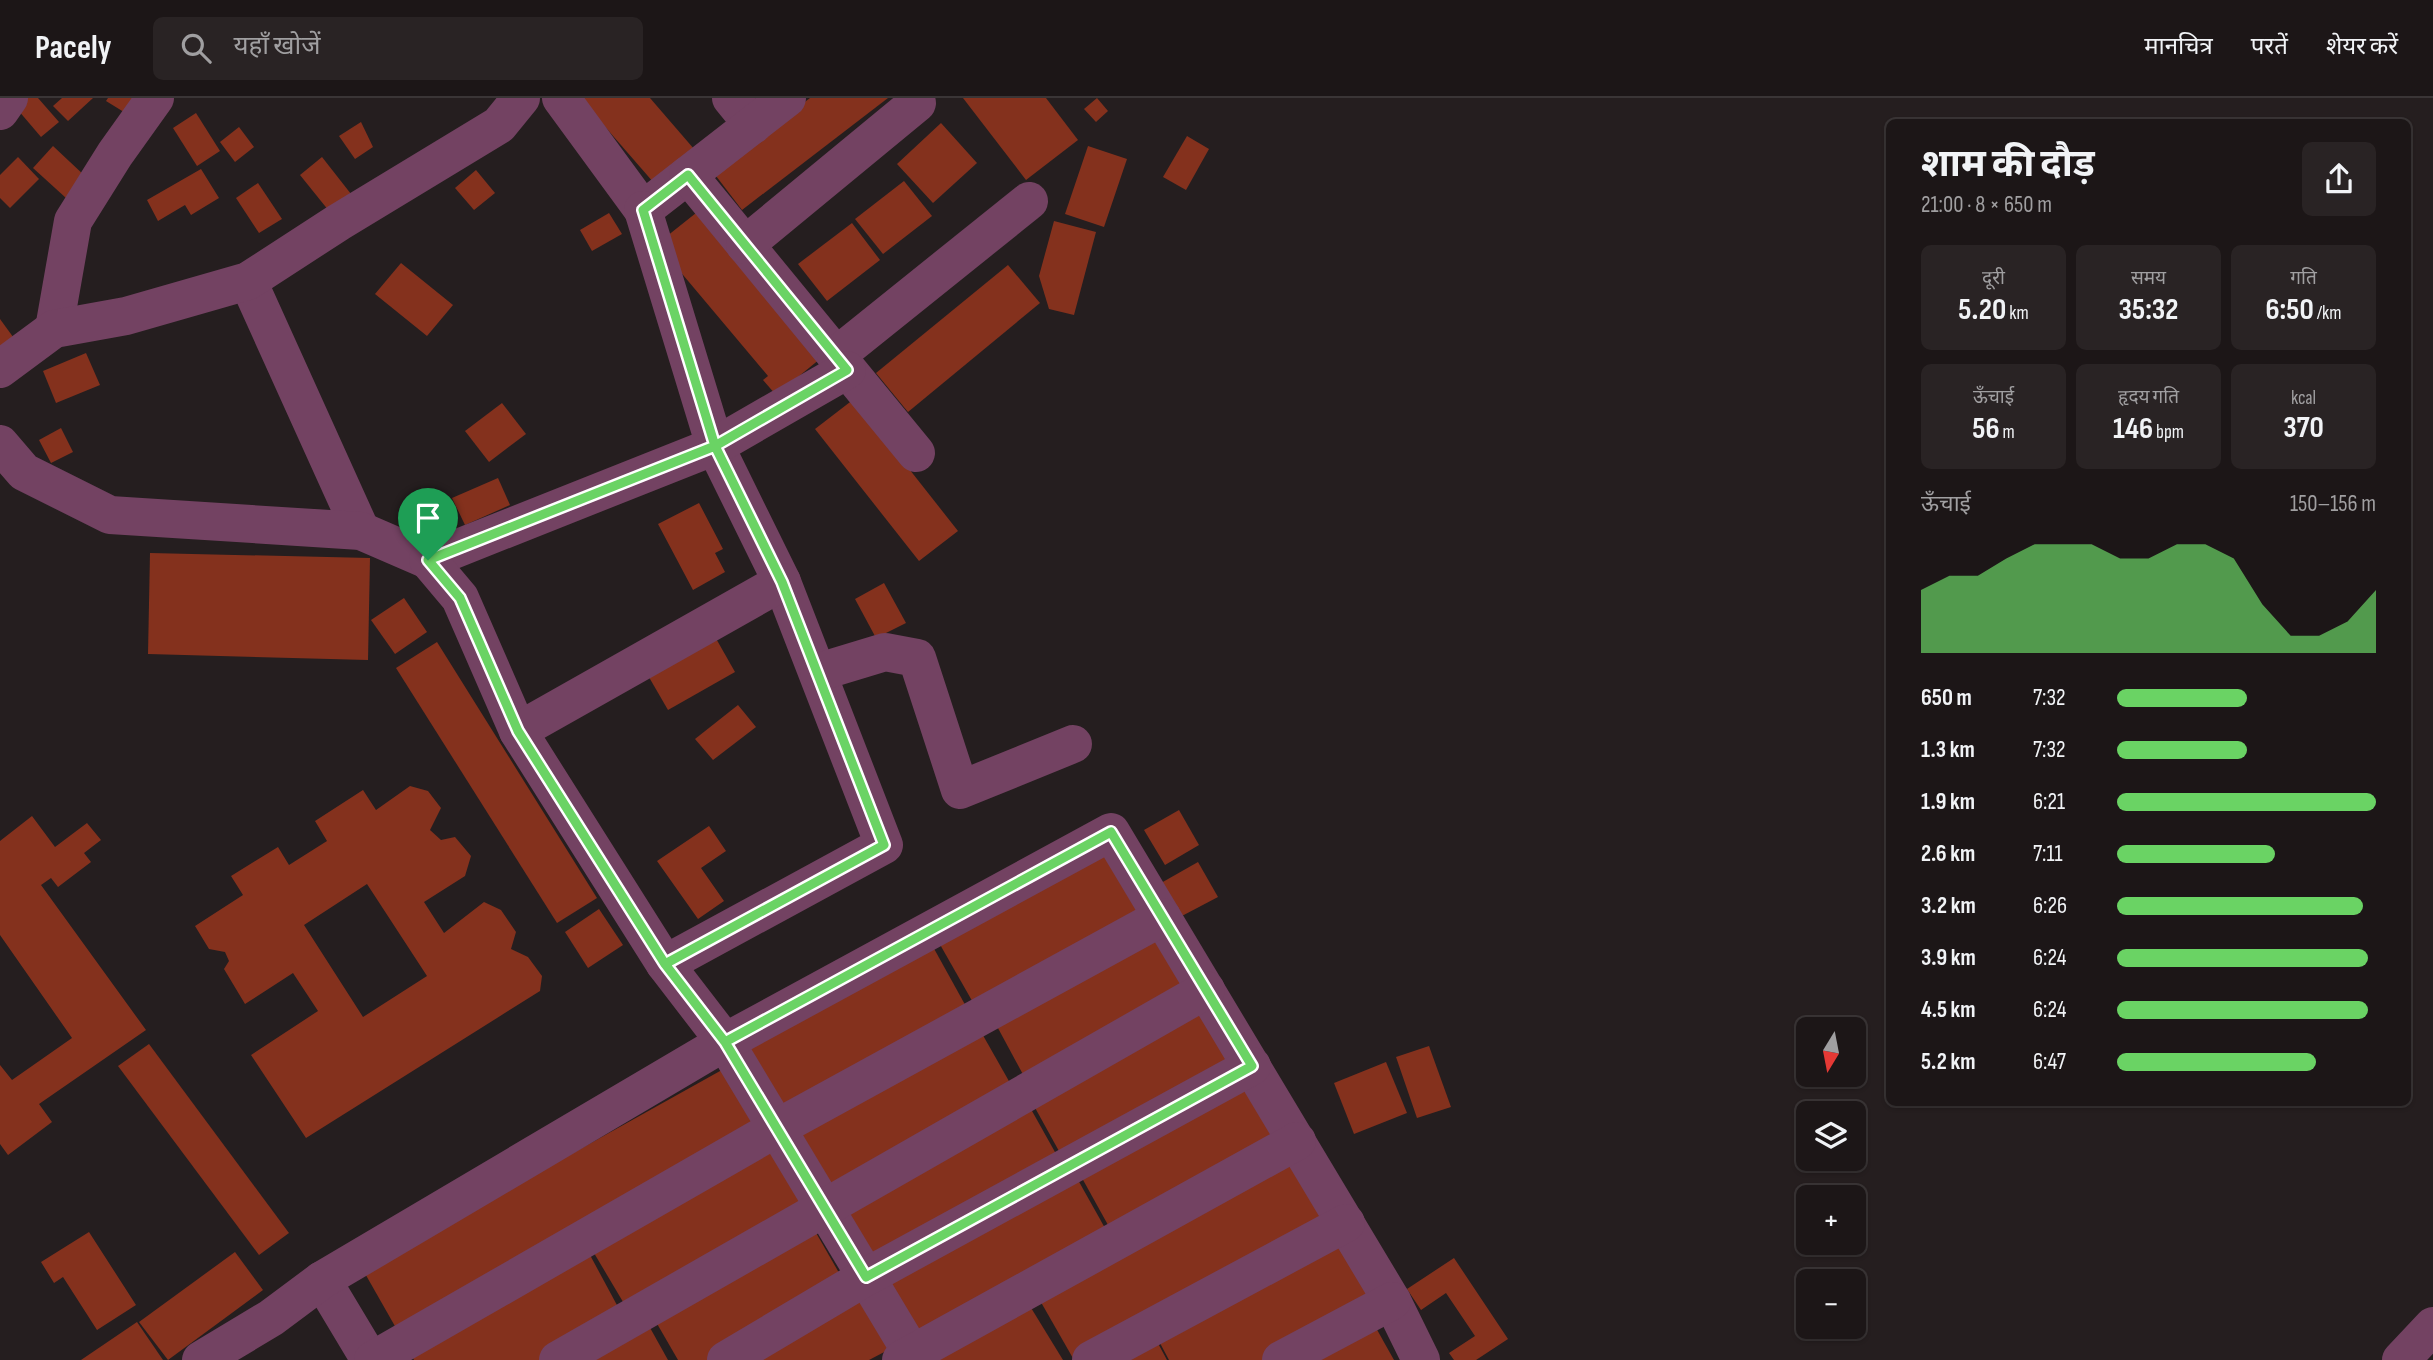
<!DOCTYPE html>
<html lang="hi">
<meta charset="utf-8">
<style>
body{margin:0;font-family:"Sofia Sans Condensed","Noto Sans Devanagari",sans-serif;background:#292324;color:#f1f3f6;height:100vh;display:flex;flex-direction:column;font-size:26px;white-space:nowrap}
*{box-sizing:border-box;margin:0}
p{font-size:23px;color:#a09fa1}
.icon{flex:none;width:38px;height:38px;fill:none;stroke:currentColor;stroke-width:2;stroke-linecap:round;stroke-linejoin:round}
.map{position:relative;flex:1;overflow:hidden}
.panel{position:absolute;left:1886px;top:21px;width:525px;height:987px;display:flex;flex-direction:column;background:#1c1617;border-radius:10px;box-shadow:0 2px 5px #0004,0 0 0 2px #3a3536}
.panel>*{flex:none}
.needle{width:46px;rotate:190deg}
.tools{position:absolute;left:1796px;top:919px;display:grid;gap:14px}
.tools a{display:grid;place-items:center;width:70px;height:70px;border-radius:10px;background:#1c1617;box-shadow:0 2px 5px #0004,0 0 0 2px #3a3536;font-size:35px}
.pin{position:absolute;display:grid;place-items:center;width:60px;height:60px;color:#fff;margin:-72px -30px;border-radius:50% 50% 50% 0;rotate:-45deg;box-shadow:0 0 7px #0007}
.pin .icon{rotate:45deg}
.round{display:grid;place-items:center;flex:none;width:74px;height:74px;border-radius:10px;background:#292324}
.head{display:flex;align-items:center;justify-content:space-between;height:119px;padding:0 35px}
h1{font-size:38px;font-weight:700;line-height:52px}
.metrics{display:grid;grid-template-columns:repeat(3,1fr);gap:10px;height:119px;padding:7px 35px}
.metrics div{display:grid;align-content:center;border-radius:10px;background:#292324;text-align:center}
.metrics b{font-size:30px;font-weight:700}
.metrics small{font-size:19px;font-weight:400}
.metrics p{font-size:19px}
.chart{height:196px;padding:14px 35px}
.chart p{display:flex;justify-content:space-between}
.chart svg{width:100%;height:126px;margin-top:7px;fill:#6ad364;opacity:.7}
ul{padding:0 35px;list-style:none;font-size:23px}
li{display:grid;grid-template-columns:112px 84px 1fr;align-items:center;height:52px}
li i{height:18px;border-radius:9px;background:#6ad364}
header{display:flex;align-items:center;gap:42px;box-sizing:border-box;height:98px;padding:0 35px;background:#1c1617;border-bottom:2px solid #3a3536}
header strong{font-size:33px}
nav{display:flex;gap:38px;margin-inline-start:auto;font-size:24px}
.search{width:490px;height:63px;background:#292324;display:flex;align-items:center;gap:18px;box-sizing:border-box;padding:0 24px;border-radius:10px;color:#a09fa1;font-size:26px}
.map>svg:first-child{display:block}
.building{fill:#84311d;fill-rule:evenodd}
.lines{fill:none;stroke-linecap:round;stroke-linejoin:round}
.minor{stroke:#734262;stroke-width:38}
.route-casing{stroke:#fff;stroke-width:14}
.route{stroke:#6ad364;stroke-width:9}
</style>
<header>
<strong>Pacely</strong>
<div class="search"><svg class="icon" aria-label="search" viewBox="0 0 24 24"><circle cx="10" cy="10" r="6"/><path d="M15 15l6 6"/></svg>यहाँ खोजें</div>
<nav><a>मानचित्र</a><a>परतें</a><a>शेयर करें</a></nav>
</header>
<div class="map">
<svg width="2433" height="1262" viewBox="0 0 2433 1262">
<rect width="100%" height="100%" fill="#251e1f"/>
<!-- building -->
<g class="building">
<path d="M18,0H38L59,24L41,39L12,5Z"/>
<path d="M62,0H93L68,23L53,8Z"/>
<path d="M108,0H144L132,19L106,3Z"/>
<path d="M580,0H650L694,51L654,85Z"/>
<path d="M810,0H888L742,112L713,74Z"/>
<path d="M963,0H1046L1078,42L1026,82Z"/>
<path d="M1097,0L1108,13L1096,24L1084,11Z"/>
<path d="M196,15L220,53L197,68L173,30Z"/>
<path d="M361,24L373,49L355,61L339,38Z"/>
<path d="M941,25L977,65L933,105L897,66Z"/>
<path d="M239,29L254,49L235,64L220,44Z"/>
<path d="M1187,38L1209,51L1186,92L1163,79Z"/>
<path d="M53,48L86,79L66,100L33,70Z"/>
<path d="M1088,48L1127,61L1104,129L1065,116Z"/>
<path d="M18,59L39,81L10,110L0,100V77Z"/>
<path d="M322,59L351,96L329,113L300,77Z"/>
<path d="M201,71L219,100L191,117L185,107L158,123L147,102Z"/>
<path d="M476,72L495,95L474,112L455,90Z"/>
<path d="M904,83L932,118L883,156L855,121Z"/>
<path d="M258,85L282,121L259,135L236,100Z"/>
<path d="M609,115L622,136L592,153L580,132Z"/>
<path d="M696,115L826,256L776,297L763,282L768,278L657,146Z"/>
<path d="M1054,123L1096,134L1074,217L1049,211L1039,178Z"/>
<path d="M852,125L880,162L827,203L798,166Z"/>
<path d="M401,165L453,207L427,238L375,196Z"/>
<path d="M1008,167L1040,205L908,314L876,275Z"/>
<path d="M0,221L16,243L0,254Z"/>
<path d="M86,255L100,287L56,305L43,273Z"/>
<path d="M854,301L958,433L919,463L815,331Z"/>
<path d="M502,305L526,336L489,364L465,333Z"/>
<path d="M61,330L73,354L51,365L39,342Z"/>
<path d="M498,380L510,407L465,427L452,400Z"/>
<path d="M699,405L723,451L715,455L725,474L693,492L658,426Z"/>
<path d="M150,455L370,460L368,562L148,556Z"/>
<path d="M884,485L906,525L876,540L855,501Z"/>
<path d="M404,500L427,534L395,556L371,522Z"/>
<path d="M714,537L735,574L668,612L646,574Z"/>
<path d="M437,544L597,800L557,825L396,570Z"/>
<path d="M738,607L756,629L713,662L695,641Z"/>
<path d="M410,688L428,693L441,710L430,732L441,742L455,739L471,758L465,778L424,804L444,835L484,804L501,812L516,834L511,851L528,859L542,878L540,893L306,1040L251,957L318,913L293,875L245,906L224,871L229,863L225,854L209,851L195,828L243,797L231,778L278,749L289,767L327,743L315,723L363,692L376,712ZM367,786L427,878L363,919L304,827Z"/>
<path d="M1179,712L1199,747L1165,767L1144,732Z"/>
<path d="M32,718L55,749L87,725L101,742L84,755L91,764L58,789L51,780L41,787L146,932L39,1006L52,1024L8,1057L0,1046V967L12,982L72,940L0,837V743Z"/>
<path d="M709,728L726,753L701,770L724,803L698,821L657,763Z"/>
<path d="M1106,747L1148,819L979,915L938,843Z"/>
<path d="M1198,764L1218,799L1180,819L1161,785Z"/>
<path d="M599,811L623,847L588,870L565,834Z"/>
<path d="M1159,831L1192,894L1026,982L992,919Z"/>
<path d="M932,847L968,912L784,1014L747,950Z"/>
<path d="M1199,904L1236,969L1065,1064L1028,997Z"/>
<path d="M976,925L1014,992L831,1095L792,1028Z"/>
<path d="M149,946L289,1135L259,1157L118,968Z"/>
<path d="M1429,948L1451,1009L1417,1020L1396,959Z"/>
<path d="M1386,964L1407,1015L1354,1036L1334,985Z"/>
<path d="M729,968L763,1027L400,1237L363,1172Z"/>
<path d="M1244,980L1280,1044L1113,1136L1077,1071Z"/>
<path d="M1027,1004L1060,1063L871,1166L838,1107Z"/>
<path d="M767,1048L806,1112L629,1214L591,1150Z"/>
<path d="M1289,1052L1330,1127L1074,1262L1034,1192Z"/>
<path d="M1073,1073L1110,1139L917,1245L881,1178Z"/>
<path d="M811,1126L846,1187L713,1262H678L652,1217Z"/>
<path d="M1347,1133L1382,1202L1269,1262H1169L1153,1232Z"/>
<path d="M89,1134L136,1207L97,1232L63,1179L54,1185L41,1164Z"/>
<path d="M235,1154L263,1192L168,1262L139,1224Z"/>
<path d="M590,1157L625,1222L549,1262H414L409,1252Z"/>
<path d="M1454,1160L1508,1241L1476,1262H1454L1449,1255L1475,1238L1446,1195L1421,1212L1407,1191Z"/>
<path d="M861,1198L890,1251L869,1262H746Z"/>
<path d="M1025,1200L1063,1262H933Z"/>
<path d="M644,1219L668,1262H568Z"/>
<path d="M1371,1221L1394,1262H1294Z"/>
<path d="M137,1224L163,1262H81Z"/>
<path d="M1153,1236L1167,1262H1105Z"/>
</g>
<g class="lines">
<!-- minor -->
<g class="minor">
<path d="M561,0L643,112L688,77"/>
<path d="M731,0L753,27"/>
<path d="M787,0L688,77L916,355"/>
<path d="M0,13L9,0"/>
<path d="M643,112L715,348L782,484L884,747L665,866"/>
<path d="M745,147L917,5"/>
<path d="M248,183L361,433"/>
<path d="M54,231L73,123L115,56L155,0"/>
<path d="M836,258L1029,103"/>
<path d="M0,271L54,231L126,218L248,183L339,124L499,27L521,0"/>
<path d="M0,346L24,374L110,417L361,433L428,462L715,348L847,272"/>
<path d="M428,462L460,500L518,633L665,866L725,944L916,1262"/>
<path d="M819,574L885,554L917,560L960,692L1073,646"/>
<path d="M518,633L782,484"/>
<path d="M322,1182L370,1262"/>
<path d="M201,1262L271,1220L322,1182L725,944L1111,734L1392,1203L1421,1262"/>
<path d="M373,1262L777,1030L1162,819"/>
<path d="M558,1262L1206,892"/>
<path d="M726,1262L866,1179L1252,968"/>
<path d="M901,1262L1297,1043"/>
<path d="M1091,1262L1346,1125"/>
<path d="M1281,1262L1392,1203"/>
<path d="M2401,1262L2433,1228"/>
</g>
</g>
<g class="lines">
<defs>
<path id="route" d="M428,462L460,500L518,633L665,866L725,944L1111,734L1252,968L866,1179L725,944L665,866L884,747L782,484L715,348L847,272L688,77L643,112L715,348L428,462"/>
</defs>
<!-- route casing -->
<use href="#route" class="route-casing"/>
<!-- route -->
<use href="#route" class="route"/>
</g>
</svg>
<div class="tools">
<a><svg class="needle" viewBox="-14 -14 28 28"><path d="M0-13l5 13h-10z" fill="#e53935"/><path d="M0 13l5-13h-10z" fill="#a09fa1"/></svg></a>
<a><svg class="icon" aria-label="layers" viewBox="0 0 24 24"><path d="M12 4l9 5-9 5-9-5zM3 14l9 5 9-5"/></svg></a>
<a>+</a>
<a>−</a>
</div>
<div class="pin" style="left:428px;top:462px;background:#1e9e55"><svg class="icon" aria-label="arrive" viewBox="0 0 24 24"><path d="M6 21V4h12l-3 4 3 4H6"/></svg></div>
<section class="panel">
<div class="head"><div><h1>शाम की दौड़</h1><p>21:00 · 8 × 650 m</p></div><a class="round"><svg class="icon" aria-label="share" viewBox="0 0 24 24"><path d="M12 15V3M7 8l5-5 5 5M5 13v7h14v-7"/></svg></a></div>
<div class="metrics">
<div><p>दूरी</p><b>5.20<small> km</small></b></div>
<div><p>समय</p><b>35:32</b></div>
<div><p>गति</p><b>6:50<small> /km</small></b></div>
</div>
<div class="metrics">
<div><p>ऊँचाई</p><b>56<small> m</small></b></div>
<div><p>हृदय गति</p><b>146<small> bpm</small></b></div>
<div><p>kcal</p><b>370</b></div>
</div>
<div class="chart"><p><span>ऊँचाई</span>150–156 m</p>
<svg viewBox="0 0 160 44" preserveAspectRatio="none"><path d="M0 44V22L10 17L20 17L30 11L40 6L50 6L60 6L70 11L80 11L90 6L100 6L110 11L120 27L130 38L140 38L150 33L160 22V44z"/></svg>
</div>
<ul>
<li><b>650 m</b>7:32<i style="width:50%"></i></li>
<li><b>1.3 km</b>7:32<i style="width:50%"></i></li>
<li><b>1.9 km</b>6:21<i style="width:100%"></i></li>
<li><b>2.6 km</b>7:11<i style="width:61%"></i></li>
<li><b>3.2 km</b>6:26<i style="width:95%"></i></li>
<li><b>3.9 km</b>6:24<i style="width:97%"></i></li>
<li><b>4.5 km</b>6:24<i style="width:97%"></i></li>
<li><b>5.2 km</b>6:47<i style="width:77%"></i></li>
</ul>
</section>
</div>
